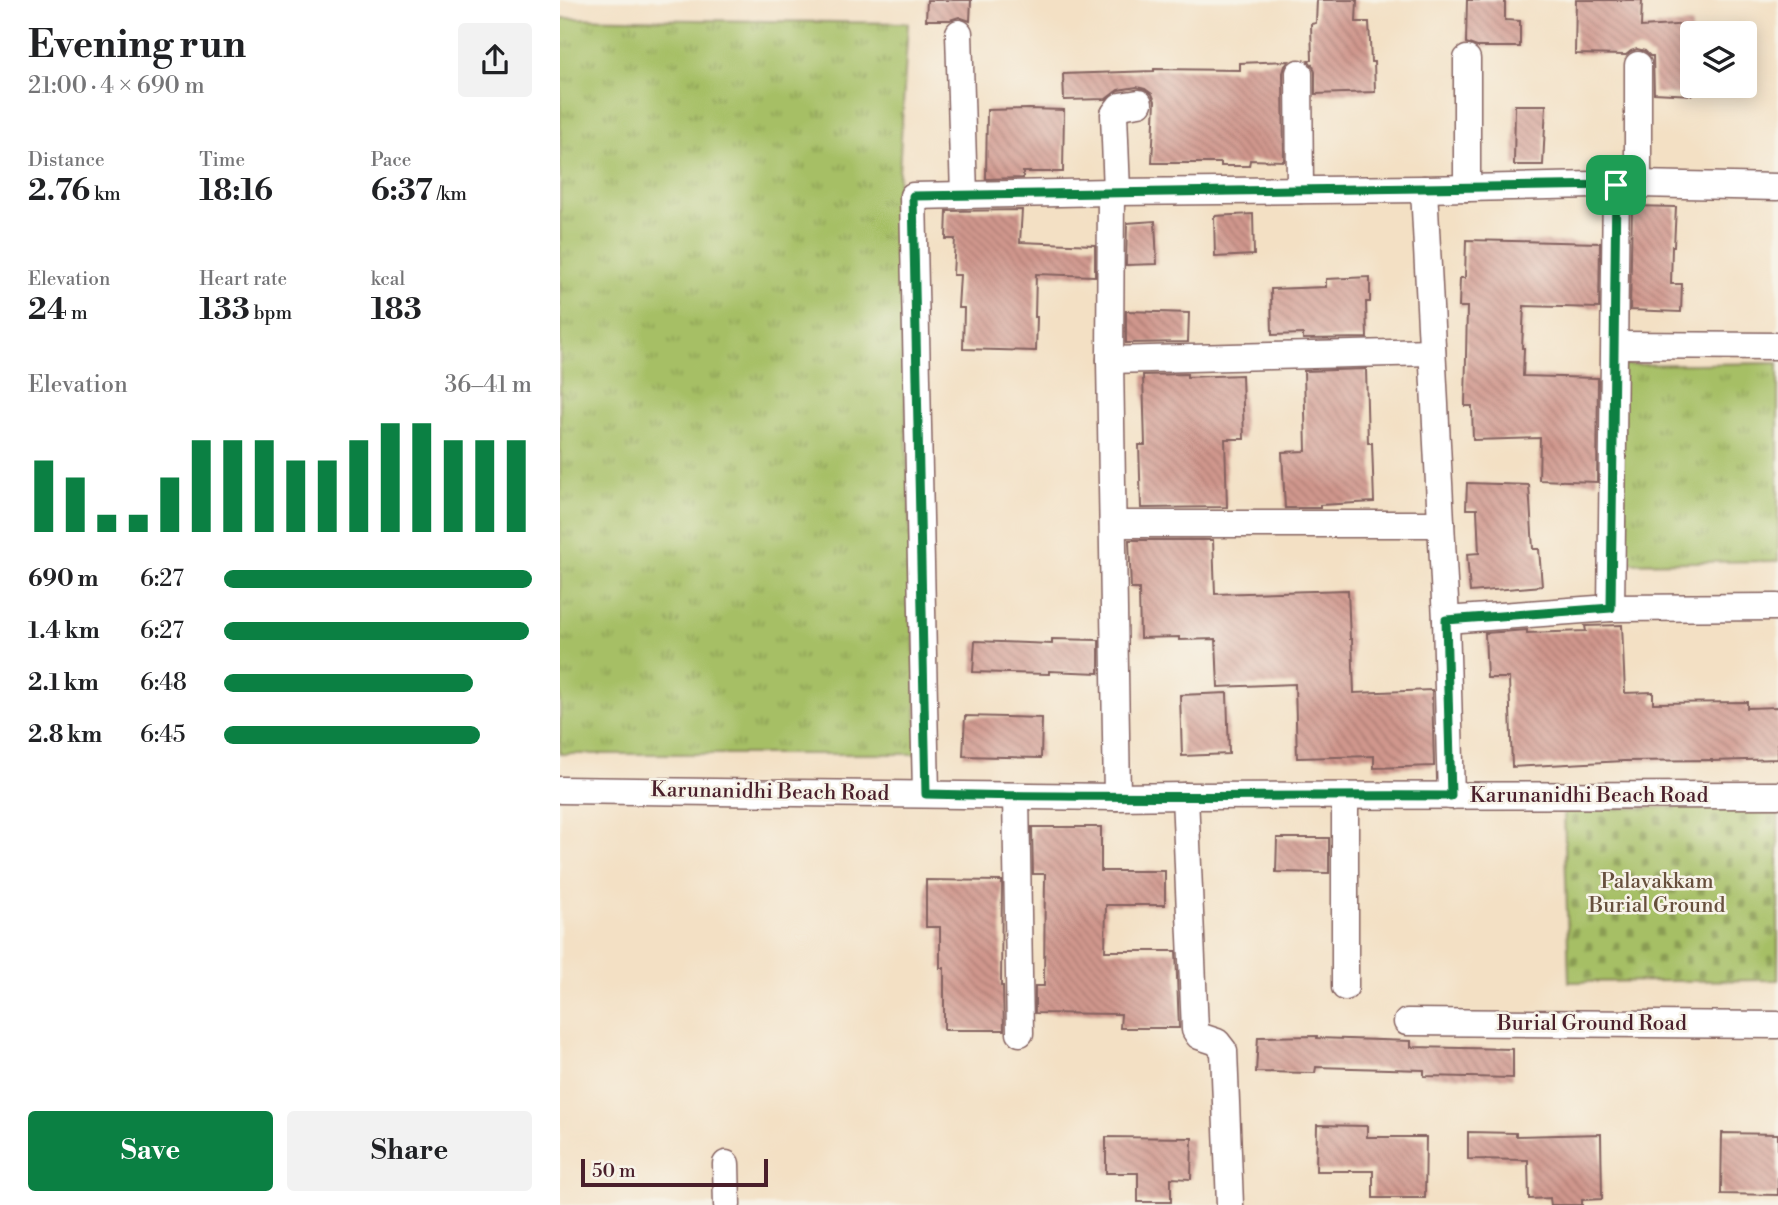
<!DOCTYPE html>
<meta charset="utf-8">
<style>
body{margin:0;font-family:"Libre Bodoni",serif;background:#f2f2f2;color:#202124;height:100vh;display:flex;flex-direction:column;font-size:26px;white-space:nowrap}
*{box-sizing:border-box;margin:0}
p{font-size:23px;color:#757577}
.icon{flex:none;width:38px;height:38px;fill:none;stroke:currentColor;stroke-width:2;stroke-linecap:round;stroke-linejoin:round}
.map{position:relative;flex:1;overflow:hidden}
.drawer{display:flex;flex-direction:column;background:#fff;width:560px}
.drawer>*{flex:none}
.fabs{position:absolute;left:1120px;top:21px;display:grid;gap:14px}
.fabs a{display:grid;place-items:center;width:77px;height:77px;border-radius:7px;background:#fff;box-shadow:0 4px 18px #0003;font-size:35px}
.scale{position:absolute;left:21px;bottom:18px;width:187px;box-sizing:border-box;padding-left:7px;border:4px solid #4a1f2b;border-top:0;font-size:19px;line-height:24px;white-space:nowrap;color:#4a1f2b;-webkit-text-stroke:5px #f7f3e8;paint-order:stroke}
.pin{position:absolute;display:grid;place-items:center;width:60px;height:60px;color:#fff;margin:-30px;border-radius:14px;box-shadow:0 4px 10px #0006}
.round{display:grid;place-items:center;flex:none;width:74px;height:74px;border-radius:7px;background:#f2f2f2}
.overview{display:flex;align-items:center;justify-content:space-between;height:119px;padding:0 28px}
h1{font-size:38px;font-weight:800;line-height:52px}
.metrics{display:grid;grid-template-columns:repeat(3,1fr);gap:10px;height:119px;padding:7px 28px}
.metrics div{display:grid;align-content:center}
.metrics b{font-size:30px;font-weight:800}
.metrics small{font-size:19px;font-weight:400}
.metrics p{font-size:19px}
.chart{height:196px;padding:14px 28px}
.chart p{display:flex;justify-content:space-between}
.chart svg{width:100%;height:126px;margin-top:7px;stroke:#0b8043;stroke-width:6}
.button{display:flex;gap:14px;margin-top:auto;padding:14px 28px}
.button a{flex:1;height:80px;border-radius:7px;background:#0b8043;color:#fff;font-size:28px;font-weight:800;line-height:80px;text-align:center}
.button a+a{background:#f2f2f2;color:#202124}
ul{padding:0 28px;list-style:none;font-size:23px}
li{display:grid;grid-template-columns:112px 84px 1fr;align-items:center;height:52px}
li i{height:18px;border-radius:9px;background:#0b8043}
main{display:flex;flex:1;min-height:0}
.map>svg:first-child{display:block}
.cemetery{fill:url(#cemetery-stones);stroke:#786f48;stroke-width:2}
.park{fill:url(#park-tufts);stroke:#786f48;stroke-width:2}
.building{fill:url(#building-back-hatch)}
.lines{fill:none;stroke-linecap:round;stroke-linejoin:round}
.minor-casing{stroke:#856361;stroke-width:29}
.minor{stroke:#fff;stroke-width:26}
.route-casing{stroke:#fff;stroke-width:14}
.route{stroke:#0b8043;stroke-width:9}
.labels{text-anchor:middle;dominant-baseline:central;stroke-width:5;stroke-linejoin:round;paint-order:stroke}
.street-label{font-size:21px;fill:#4a1f2b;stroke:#f7f3e8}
.park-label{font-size:21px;fill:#664f3c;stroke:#f7f3e8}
</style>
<main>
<section class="drawer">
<div class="overview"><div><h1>Evening run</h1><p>21:00 · 4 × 690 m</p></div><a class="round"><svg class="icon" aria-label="share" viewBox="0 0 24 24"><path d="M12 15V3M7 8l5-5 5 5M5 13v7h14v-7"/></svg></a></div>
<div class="metrics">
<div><p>Distance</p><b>2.76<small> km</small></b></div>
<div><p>Time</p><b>18:16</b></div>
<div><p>Pace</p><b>6:37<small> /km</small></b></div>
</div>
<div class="metrics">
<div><p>Elevation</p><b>24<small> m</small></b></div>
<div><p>Heart rate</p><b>133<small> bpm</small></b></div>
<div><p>kcal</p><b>183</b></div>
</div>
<div class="chart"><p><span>Elevation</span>36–41 m</p>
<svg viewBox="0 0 160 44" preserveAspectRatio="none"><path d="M5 44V19M15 44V25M25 44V38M35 44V38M45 44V25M55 44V12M65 44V12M75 44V12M85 44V19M95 44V19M105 44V12M115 44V6M125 44V6M135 44V12M145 44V12M155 44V12"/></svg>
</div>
<ul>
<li><b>690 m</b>6:27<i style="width:100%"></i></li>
<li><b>1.4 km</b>6:27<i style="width:99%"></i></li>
<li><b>2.1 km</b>6:48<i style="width:81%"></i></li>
<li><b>2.8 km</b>6:45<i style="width:83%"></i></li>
</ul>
<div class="button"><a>Save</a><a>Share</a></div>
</section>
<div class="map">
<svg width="1218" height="1205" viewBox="0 0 1218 1205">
<defs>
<pattern id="cemetery-stones" width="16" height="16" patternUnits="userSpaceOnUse" patternTransform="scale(1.75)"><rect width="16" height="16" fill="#a6bf65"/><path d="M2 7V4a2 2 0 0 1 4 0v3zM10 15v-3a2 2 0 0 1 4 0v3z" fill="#899b53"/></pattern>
<pattern id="park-tufts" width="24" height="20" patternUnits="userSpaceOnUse" patternTransform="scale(1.75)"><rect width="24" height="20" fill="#a6bf65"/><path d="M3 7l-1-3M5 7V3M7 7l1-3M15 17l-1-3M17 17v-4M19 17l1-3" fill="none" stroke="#899b53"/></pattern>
<pattern id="building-back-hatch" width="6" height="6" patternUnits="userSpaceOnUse" patternTransform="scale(1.75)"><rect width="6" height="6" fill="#d0978d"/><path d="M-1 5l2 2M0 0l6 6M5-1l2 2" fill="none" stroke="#ab7b73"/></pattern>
</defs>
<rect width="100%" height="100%" fill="#f7f3e8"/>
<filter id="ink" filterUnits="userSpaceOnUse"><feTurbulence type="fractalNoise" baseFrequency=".0143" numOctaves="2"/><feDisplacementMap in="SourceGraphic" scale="14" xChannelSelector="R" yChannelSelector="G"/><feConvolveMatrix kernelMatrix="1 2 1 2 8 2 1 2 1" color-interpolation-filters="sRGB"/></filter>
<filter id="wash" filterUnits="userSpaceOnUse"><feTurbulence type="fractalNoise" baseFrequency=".00686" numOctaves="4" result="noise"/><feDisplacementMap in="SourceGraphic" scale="28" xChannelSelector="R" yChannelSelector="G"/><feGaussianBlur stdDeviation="1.57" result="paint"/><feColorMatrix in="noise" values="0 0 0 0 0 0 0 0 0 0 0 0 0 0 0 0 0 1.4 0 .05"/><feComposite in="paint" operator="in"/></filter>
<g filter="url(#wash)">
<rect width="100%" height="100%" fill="#f3e0c4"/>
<!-- cemetery -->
<path class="cemetery" d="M1218,805V980L1009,982L1004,809Z"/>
<!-- park -->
<g class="park">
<path d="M0,18L348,23L338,188L358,754H0Z"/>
<path d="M1218,363V561L1055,563L1053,365Z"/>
</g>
<g id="blocks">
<!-- building -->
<g class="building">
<path d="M367,0H411L410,21L399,17L390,20H366Z"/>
<path d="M757,0H797L796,22H809L811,62H814L815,92L755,94V72L753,66L748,60H752L751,24L756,23Z"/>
<path d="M907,0H945V20L960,21V47H917L906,43Z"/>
<path d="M1016,0H1082L1081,27L1132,24V95L1094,93L1093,56H1090L1085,51L1077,49L1071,51L1066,55L1015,54Z"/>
<path d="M729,61L725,66L723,73L724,161L690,160L689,166H661V163H592L595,101L592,94L585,89L577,87L558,90L546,99L504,100L503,74L594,71V69L680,70V63Z"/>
<path d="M955,105H986L983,165H954Z"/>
<path d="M469,109L504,110L503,172H463V178L426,179L427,110Z"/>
<path d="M1072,206L1116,207L1114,246H1112L1111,284H1122L1121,312L1070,310Z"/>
<path d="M462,210L460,242L535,245V276L476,274L475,317H477L476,351L403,349L404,308H398L400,275H393L395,239H386L387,211Z"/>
<path d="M693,214L694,255L655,257L654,216Z"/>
<path d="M595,221L597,264L566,265L567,223Z"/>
<path d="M906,240L1040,243L1039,308L964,306L962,348H964L963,376L1038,378L1037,482L979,480L980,438L913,440L912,406H905L907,307H899L900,278H905Z"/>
<path d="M810,277V302H806L807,338L743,339V334L712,335L711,289L766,287V279Z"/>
<path d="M566,311L629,313L628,342L566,343Z"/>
<path d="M806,369L808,443H812L814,502L760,505V508H725L722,452L746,451L744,371Z"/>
<path d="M627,374V377L682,375L684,439H665L667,507L581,508L579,445H585L583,375Z"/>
<path d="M907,483L969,485L973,549H979L982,586L910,592L907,554L919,553L917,509H906Z"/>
<path d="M569,540H653L655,594L788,590L790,639H792L794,693L872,690L874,766L814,768V756L737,758L735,684L658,687L656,639L619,640V637L580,638L579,589H571Z"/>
<path d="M1062,625L1065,693L1093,692V703L1187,702V708L1218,707V759L1152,761V760L1064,761L952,767L949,678H927L925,633L967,630V633L1026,631L1025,626Z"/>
<path d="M492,639L539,640V673L489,671V674L413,672L415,641L492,644Z"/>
<path d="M667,693L669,754L622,756L620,695Z"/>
<path d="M405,716L482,718L481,758L403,756Z"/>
<path d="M472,827H541V871H605V905H546L545,951H616L619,1028H560L561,1014L475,1013V986H484L485,874H473Z"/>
<path d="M717,838H769V873L716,872Z"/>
<path d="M366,880L442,881L441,986H443L444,1030H384V968H380V927H366Z"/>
<path d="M757,1036V1038L851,1041V1047L953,1049V1078L864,1076V1070L756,1067L755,1073L696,1072L698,1037Z"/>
<path d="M757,1125L807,1126V1137H866L865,1198H813V1171H756Z"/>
<path d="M908,1132L956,1133V1136L1041,1134L1042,1199L1022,1200V1205H991L990,1198L969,1199L968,1160L908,1159Z"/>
<path d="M1162,1133L1218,1134V1195L1161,1194Z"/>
<path d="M546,1137L632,1138L631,1179L611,1178V1202H578V1173H546Z"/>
</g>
</g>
</g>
<g filter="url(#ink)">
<use href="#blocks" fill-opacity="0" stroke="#856361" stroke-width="2"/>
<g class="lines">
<defs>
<g id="minor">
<path d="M399,33L404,195"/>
<path d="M907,59V188"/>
<path d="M739,73L740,190"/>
<path d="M1078,184V65"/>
<path d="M864,189L886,620L891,796"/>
<path d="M551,192L550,360L557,797"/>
<path d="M557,192L554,114L560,106L579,103"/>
<path d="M1055,345L1218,346"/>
<path d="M550,360L872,352"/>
<path d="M553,524H881"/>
<path d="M1051,608L1056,185"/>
<path d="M886,620L1051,608L1218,607"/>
<path d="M0,790L557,797L625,796L1218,795"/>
<path d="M366,794L353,196L551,192L864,189L1078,184L1218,187"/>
<path d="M456,796L460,1033"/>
<path d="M625,796L635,1030L639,1036L657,1042L664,1051L670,1205"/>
<path d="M785,796V987"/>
<path d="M847,1022L1218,1025"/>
<path d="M166,1164L167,1205"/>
</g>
</defs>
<!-- minor casing -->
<use href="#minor" class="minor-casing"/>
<!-- minor -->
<use href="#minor" class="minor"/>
</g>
</g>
<g class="lines" filter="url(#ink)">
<defs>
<path id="route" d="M1056,185L1051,608L886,620L891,796C716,795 541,799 366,794L353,196Z"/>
</defs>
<!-- route casing -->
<use href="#route" class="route-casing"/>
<!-- route -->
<use href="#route" class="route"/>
</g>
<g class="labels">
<!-- street labels -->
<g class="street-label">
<text transform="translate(210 792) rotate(1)">Karunanidhi Beach Road</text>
<text x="1029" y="796">Karunanidhi Beach Road</text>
<text x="1032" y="1024">Burial Ground Road</text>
</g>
<!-- park labels -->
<g class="park-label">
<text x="1097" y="882">Palavakkam<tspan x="1097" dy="24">Burial Ground</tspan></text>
</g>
</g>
</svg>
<div class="fabs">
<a><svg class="icon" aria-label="layers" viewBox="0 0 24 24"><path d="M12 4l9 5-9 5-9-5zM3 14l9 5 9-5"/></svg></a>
</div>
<div class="scale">50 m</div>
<div class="pin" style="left:1056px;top:185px;background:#1e9e55"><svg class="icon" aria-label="arrive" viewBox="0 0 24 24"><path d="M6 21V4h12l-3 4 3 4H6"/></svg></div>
</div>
</main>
